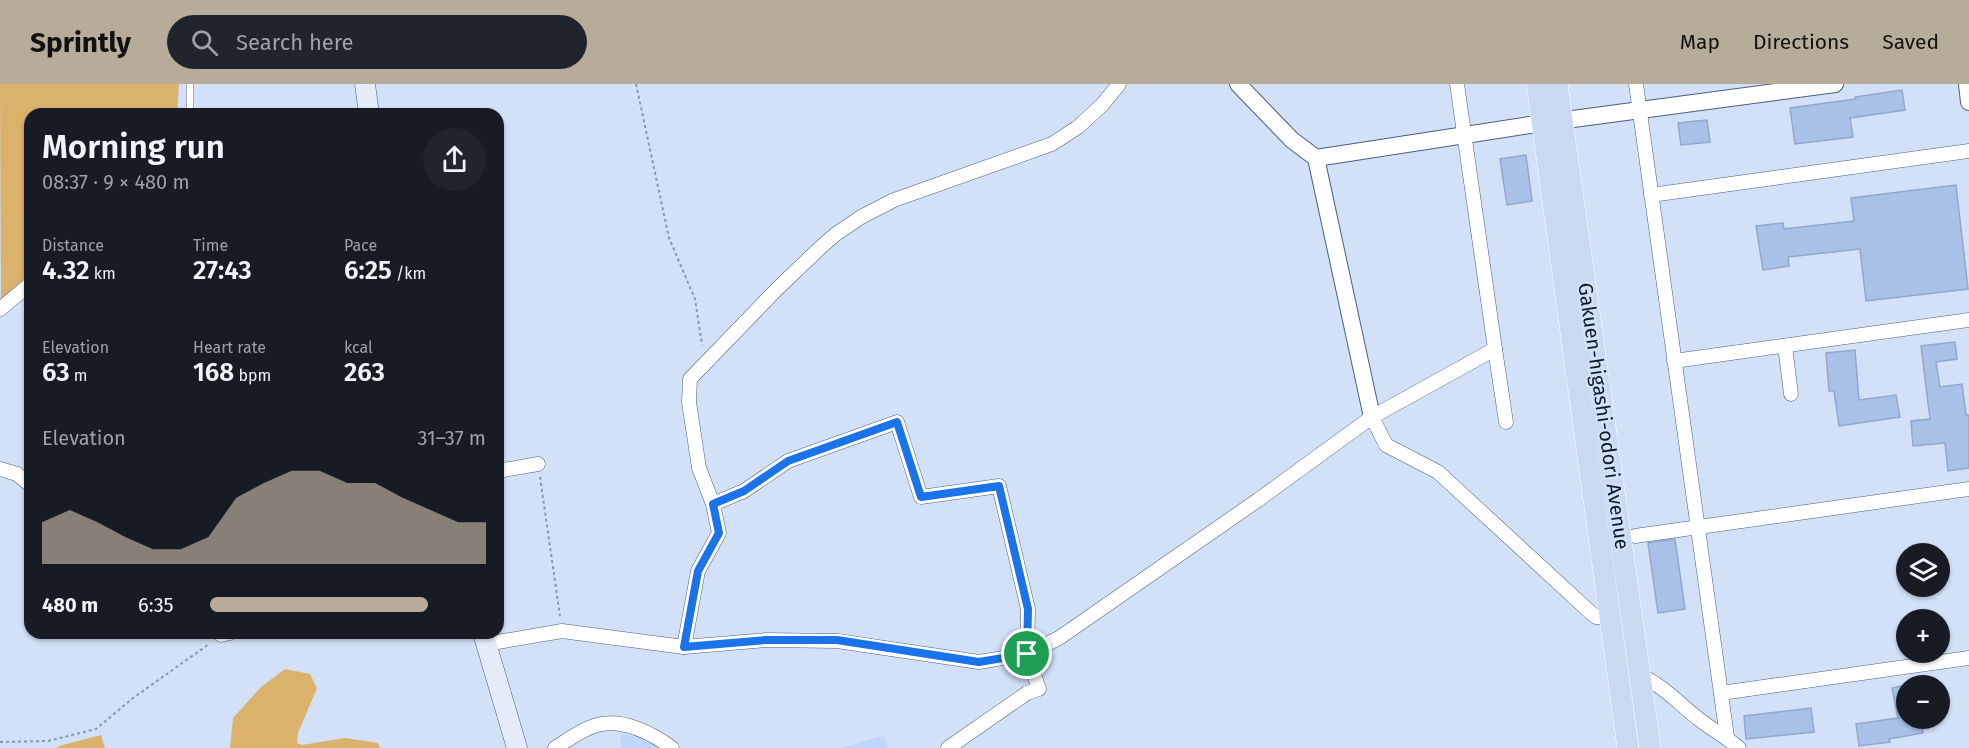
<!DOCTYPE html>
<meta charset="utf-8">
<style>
body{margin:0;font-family:"Fira Sans",sans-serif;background:#20242c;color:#f1f3f6;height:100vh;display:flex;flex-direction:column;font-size:22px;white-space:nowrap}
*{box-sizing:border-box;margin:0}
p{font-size:20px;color:#9ea1a6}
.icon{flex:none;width:33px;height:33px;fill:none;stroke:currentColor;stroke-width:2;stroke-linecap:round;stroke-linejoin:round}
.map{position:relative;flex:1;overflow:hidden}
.sheet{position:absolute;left:24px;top:24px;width:480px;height:531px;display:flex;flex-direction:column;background:#171b24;border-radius:18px;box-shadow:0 2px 4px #0004}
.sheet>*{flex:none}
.tools{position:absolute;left:1896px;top:459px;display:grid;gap:12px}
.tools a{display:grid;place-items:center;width:54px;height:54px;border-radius:50%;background:#171b24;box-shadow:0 2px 4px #0004;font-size:30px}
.pin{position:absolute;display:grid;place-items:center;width:51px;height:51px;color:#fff;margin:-26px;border:3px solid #fff;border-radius:50%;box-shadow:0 2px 6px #0007}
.round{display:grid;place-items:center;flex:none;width:63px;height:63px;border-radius:32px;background:#20242c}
.summary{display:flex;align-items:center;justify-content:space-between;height:102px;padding:0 18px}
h1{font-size:33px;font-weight:600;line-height:45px}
.stats{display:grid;grid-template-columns:repeat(3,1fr);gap:9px;height:102px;padding:6px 18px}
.stats div{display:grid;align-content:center}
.stats b{font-size:26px;font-weight:600}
.stats small{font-size:16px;font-weight:400}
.stats p{font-size:16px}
.chart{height:168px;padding:12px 18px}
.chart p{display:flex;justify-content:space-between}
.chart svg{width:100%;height:108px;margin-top:6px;fill:#b7ac99;opacity:.7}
ul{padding:0 18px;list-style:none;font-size:20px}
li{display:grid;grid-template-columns:96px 72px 1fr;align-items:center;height:45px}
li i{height:15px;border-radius:8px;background:#b7ac99}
header{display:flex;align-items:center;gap:36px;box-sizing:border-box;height:84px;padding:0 30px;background:#b7ac99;color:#111}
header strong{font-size:28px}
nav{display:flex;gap:33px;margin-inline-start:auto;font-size:21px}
.search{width:420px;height:54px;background:#20242c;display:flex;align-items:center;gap:15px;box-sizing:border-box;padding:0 21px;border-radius:33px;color:#9ea1a6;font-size:22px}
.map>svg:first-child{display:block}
.built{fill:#bfd6fa}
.green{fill:#dbb26c}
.building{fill:#a9c1e7;stroke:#90a8cd;stroke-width:1.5}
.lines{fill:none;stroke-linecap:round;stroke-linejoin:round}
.service-casing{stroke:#495e80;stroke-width:8}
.minor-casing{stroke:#495e80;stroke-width:15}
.tertiary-casing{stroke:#495e80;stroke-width:18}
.secondary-casing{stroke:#495e80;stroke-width:21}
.primary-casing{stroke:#fff;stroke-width:22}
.path{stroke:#8a96aa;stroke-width:2;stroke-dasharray:3 3;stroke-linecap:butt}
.service{stroke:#fff;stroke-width:7}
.minor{stroke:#fff;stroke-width:14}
.tertiary{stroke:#fff;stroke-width:16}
.secondary{stroke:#e4ecf9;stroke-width:20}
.primary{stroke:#c9d9f2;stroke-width:21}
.route-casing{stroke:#fff;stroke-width:12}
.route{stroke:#1a73e8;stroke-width:8}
.labels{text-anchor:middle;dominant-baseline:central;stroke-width:5;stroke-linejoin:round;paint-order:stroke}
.street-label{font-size:20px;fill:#101926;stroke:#d2e1f8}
</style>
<header>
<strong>Sprintly</strong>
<div class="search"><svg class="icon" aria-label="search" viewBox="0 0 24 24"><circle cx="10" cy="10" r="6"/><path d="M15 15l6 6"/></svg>Search here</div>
<nav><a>Map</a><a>Directions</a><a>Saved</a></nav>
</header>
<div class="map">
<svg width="1969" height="664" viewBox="0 0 1969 664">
<rect width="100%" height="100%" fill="#d2e1f8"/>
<!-- built -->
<g class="built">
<path d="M620,650L640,653L660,664H621Z"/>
<path d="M884,651L888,664H842Z"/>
</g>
<!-- green -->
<g class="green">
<path d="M0,0H179L177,30H30V102L27,122L30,125V193L1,225Z"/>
<path d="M285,585L310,590L317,604L298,649L297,659L302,661L345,654L378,659L380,664H230L233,634L261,603Z"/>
<path d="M101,651L105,664H56L59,662Z"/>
</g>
<!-- building -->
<g class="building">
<path d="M1902,6L1905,26L1850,34L1853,53L1795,60L1790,24L1856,15L1855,13Z"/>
<path d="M1707,36L1710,58L1681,61L1678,39Z"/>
<path d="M1526,71L1532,117L1507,121L1500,75Z"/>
<path d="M1956,101L1968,205L1866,217L1860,165L1788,173L1789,182L1763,186L1756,142L1783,139L1784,145L1854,137L1851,114Z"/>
<path d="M1955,258L1957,275L1936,278L1940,303L1962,300L1966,331H1969V384L1948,387L1945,359L1913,362L1911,337L1930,335L1921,262Z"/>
<path d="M1855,266L1859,316L1896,311L1900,333L1839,342L1834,307H1829L1826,269Z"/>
<path d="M1675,455L1685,525L1658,529L1648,459Z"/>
<path d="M1906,601V634H1920L1923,649L1889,655L1890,658L1859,662L1856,640L1898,634L1892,604Z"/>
<path d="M1811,624L1814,648L1746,655L1744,632Z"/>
</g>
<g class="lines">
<defs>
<path id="service" d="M190,30V0"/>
<g id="minor">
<path d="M1636,0L1727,653"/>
<path d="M1651,111L1969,67"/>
<path d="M0,225L30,200"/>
<path d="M1785,262L1791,310"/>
<path d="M1495,265L1506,338"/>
<path d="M1674,277L1969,236"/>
<path d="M1372,333L1386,361L1438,388L1590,528L1596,533L1610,534"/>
<path d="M0,385L17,390L30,401"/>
<path d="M498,387L538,380"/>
<path d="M713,420L744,407L788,377L897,338L921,413L999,402L1028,525L1027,570L1039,605L1027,609L948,664"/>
<path d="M1635,452L1969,405"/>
<path d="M219,549L221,551L230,549"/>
<path d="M486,560L562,547L684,563L766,556L837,557L979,578L1027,570L1059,554L1258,416L1372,333L1495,265L1457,0"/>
<path d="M684,563L698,487L719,449L713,420L699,384L689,318L690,295L777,205L822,162L836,150L861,133L894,116L1052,60L1078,43L1102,21L1119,0"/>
<path d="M1640,591C1664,602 1679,620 1700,636C1713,646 1726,653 1739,664"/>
<path d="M1721,609L1969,574"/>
<path d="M555,664C568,656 582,645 597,641C622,634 652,649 672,664"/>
</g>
<g id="tertiary">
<path d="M1238,0L1292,56L1316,74L1372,333"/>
<path d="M1967,0L1969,18"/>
<path d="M1316,74L1543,39L1835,0"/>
</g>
<g id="secondary">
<path d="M365,0L369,30"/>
<path d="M483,549L517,664"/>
</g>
<g id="primary">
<path d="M1537,0L1628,664"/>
<path d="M1557,0L1650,664"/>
</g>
</defs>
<!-- service casing -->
<use href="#service" class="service-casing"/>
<!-- minor casing -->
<use href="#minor" class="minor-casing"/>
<!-- tertiary casing -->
<use href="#tertiary" class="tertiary-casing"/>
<!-- secondary casing -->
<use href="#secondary" class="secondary-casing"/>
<!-- primary casing -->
<use href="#primary" class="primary-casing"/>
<!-- path -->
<g class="path">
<path d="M636,0L669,154L695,215L702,261"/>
<path d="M540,393L560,532"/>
<path d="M0,658L48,657L96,645L133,614L209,560"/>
</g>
<!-- service -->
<use href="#service" class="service"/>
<!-- minor -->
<use href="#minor" class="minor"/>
<!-- tertiary -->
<use href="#tertiary" class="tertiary"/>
<!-- secondary -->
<use href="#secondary" class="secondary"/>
<!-- primary -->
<use href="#primary" class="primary"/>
</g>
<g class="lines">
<defs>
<path id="route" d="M897,338L921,413L999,402L1028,525L1027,570L979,578L837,556H766L684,563L698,487L719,449L713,420L744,407L788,377Z"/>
</defs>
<!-- route casing -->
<use href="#route" class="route-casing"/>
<!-- route -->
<use href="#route" class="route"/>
</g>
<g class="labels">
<!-- street labels -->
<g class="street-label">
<text transform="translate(1604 332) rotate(82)">Gakuen-higashi-odori Avenue</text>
</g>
</g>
</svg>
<div class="tools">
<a><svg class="icon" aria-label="layers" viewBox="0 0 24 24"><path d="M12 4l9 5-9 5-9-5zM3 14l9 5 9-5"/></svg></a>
<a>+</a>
<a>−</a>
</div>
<div class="pin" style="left:1027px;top:570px;background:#1e9e55"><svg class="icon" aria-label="arrive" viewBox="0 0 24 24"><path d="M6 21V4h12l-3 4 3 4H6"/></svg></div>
<section class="sheet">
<div class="summary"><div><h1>Morning run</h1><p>08:37 · 9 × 480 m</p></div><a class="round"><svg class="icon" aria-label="share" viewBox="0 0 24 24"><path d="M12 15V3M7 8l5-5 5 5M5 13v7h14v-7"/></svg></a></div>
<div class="stats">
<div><p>Distance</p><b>4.32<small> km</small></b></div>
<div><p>Time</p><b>27:43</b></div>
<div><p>Pace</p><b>6:25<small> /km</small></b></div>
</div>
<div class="stats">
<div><p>Elevation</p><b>63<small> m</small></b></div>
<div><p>Heart rate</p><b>168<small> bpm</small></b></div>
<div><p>kcal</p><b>263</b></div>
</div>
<div class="chart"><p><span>Elevation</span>31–37 m</p>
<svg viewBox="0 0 160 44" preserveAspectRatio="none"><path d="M0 44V27L10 22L20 27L30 33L40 38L50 38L60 33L70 17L80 11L90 6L100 6L110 11L120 11L130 17L140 22L150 27L160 27V44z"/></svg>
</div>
<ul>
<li><b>480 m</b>6:35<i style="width:79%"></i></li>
</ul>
</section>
</div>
